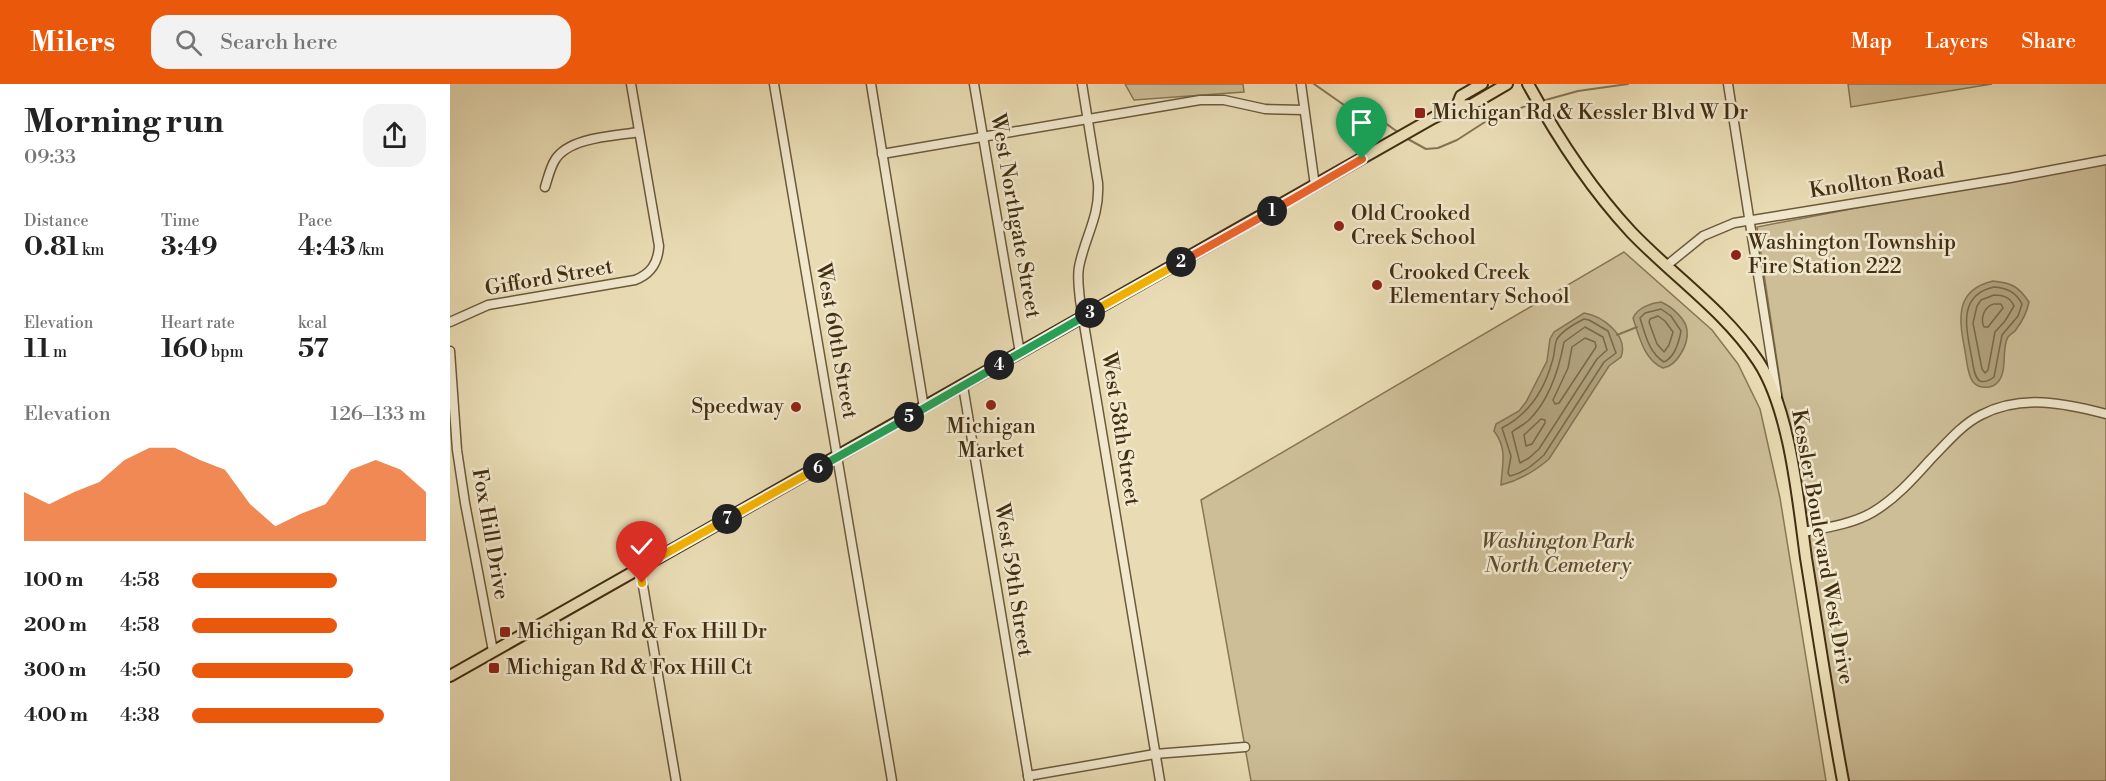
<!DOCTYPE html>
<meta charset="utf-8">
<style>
body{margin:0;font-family:"Libre Bodoni",serif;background:#f2f2f2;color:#222;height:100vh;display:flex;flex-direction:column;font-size:22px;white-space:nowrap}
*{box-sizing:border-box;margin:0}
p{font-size:20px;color:#767676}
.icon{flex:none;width:33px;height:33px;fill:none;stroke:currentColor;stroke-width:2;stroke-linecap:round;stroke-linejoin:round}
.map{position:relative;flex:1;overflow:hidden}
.side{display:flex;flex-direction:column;background:#fff;width:450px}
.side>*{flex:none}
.pin{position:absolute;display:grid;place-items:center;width:51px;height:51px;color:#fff;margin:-62px -26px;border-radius:50% 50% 50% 0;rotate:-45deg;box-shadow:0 0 6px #0007}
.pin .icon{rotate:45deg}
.km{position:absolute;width:30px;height:30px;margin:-15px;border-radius:50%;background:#222;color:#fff;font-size:16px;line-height:30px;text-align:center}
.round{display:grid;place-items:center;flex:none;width:63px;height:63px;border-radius:18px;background:#f2f2f2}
.overview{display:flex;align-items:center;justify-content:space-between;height:102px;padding:0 24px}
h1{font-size:33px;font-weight:700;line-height:45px}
.stats{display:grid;grid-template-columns:repeat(3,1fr);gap:9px;height:102px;padding:6px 24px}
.stats div{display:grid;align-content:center}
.stats b{font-size:26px;font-weight:700}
.stats small{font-size:16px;font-weight:400}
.stats p{font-size:16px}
.chart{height:168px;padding:12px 24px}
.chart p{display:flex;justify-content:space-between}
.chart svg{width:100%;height:108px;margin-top:6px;fill:#ea580c;opacity:.7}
ul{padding:0 24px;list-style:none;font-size:20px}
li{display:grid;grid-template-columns:96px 72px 1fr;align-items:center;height:45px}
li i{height:15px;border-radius:8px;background:#ea580c}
header{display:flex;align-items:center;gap:36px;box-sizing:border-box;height:84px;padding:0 30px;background:#ea580c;color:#fff}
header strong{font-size:28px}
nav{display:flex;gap:33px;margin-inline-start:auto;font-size:21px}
.search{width:420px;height:54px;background:#f2f2f2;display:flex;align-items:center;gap:15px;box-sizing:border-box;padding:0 21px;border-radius:18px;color:#767676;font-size:22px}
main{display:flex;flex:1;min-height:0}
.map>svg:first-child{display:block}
.green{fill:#cdbe98;stroke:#887654;stroke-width:1.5}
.water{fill:#b0a17d;stroke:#847352;stroke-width:1.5}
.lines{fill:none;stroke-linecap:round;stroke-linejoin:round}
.shore{stroke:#796847;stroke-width:1.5}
.stream{stroke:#847352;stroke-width:2}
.minor-casing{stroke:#6c5a3a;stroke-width:11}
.major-casing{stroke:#422e11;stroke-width:14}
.minor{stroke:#f1e8ce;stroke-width:8}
.major{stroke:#e9dcb4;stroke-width:10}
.split-1-casing{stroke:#fff;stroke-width:12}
.split-2-casing{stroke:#fff;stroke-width:12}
.split-3-casing{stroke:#fff;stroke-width:12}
.split-4-casing{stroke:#fff;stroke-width:12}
.split-5-casing{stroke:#fff;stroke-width:12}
.split-6-casing{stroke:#fff;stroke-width:12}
.split-7-casing{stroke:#fff;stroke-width:12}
.split-8-casing{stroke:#fff;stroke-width:12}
.split-1{stroke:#f0652b;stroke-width:8}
.split-2{stroke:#f0652b;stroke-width:8}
.split-3{stroke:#f5b400;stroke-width:8}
.split-4{stroke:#22a559;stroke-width:8}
.split-5{stroke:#22a559;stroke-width:8}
.split-6{stroke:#22a559;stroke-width:8}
.split-7{stroke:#f5b400;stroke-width:8}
.split-8{stroke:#f5b400;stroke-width:8}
.poi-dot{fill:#8f2418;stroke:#f1e8ce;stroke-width:2}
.labels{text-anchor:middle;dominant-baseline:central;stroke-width:5;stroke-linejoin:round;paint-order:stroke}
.poi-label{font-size:21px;fill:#422e11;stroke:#f1e8ce;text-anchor:start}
.street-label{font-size:21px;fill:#422e11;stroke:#f1e8ce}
.park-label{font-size:21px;font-style:italic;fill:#5e4b2c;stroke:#f1e8ce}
</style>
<header>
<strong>Milers</strong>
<div class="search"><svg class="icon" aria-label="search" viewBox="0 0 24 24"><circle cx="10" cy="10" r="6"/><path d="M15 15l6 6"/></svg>Search here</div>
<nav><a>Map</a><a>Layers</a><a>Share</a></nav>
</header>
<main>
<section class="side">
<div class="overview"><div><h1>Morning run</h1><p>09:33</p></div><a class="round"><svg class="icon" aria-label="share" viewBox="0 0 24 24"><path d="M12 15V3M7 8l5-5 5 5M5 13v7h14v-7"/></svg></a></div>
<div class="stats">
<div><p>Distance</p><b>0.81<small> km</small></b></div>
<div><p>Time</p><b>3:49</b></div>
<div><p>Pace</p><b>4:43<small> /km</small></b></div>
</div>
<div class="stats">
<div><p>Elevation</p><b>11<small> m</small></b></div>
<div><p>Heart rate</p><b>160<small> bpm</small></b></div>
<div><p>kcal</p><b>57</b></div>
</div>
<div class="chart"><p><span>Elevation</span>126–133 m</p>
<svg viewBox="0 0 160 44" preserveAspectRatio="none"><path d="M0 44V24L10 29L20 24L30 20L40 11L50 6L60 6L70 11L80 15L90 29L100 38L110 33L120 29L130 15L140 11L150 15L160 24V44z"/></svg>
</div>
<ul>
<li><b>100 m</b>4:58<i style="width:62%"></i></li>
<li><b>200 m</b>4:58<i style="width:62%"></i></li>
<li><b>300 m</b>4:50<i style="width:69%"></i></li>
<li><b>400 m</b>4:38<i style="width:82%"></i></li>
</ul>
</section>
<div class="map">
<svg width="1656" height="697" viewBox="0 0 1656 697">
<rect width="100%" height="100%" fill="#e9dcb4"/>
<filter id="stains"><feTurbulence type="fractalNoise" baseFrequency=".00333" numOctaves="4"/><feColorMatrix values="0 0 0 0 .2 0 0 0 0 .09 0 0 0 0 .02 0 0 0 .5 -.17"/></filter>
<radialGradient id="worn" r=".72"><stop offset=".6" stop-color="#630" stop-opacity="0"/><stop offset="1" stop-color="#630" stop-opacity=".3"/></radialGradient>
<!-- green -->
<g class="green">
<path d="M675,0H793L794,8L684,16Z"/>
<path d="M1398,0H1542L1401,23Z"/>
<path d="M1656,76V697H1393L1377,611L1307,143Z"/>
<path d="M1174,168L1262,246L1288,280L1310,325L1330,414L1376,697H801L751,416Z"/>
</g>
<!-- water -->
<g class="water">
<path d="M1543,197C1562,199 1568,202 1579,218C1577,228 1572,238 1565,247C1563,249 1560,250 1558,253C1551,265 1558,287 1548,298C1542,305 1529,305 1523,298C1517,290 1517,277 1515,267C1509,236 1504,206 1543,197Z"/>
<path d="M1211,218C1221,222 1236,235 1237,246C1239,260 1227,282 1213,284C1194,276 1189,252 1183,234C1187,224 1201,219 1211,218Z"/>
<path d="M1134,229C1153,232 1179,252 1171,273L1159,282L1099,375C1084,388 1070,396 1051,401C1052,381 1058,365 1044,347L1046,340L1069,327L1076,318L1097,277L1100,255L1104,248Z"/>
</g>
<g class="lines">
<!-- shore -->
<g class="shore">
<path d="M1544,203C1557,204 1566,208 1572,220L1568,232L1552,251L1544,293C1540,296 1535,299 1530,297C1523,293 1523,277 1521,270C1516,243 1508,211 1544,203Z"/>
<path d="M1544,211C1553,211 1560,213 1564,222L1555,237L1545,248L1538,286L1535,289L1532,285L1523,239L1527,222L1531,216Z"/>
<path d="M1544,220H1551L1553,224L1538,243H1534C1530,235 1534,222 1544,220Z"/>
<path d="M1211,225L1221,232L1231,247C1229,258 1225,273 1214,278C1199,269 1195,250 1190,234L1195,229Z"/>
<path d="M1208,232L1215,237L1223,248L1219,261L1214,268L1207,260L1199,238L1200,235Z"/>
<path d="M1134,235L1139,236L1158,247L1166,269L1154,278L1094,371C1084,380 1074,389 1060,392L1058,389L1061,372L1052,344C1079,330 1094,307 1102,278C1105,271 1104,261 1107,255C1112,247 1126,239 1134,235Z"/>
<path d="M1135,243L1153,253L1157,266L1147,275L1089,365L1079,374L1070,379L1062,348C1067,344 1073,341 1078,337C1099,317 1109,285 1114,258Z"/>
<path d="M1135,254L1145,258L1146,263L1109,319L1105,320L1103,316L1118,284L1122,263Z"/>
<path d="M1091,335L1095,336V339L1082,360L1076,362L1074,351Z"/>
</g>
<!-- stream -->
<g class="stream">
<path d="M864,0L894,21L923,30L949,49"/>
<path d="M1092,17L1128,7L1178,0"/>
<path d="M956,54L976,65L988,64L1007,56L1038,36L1084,19"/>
<path d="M1167,251L1187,243"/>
</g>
<defs>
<g id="minor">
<path d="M324,0L442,697"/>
<path d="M421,0L474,324"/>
<path d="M524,0L570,269"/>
<path d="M632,0L648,99C650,133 635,152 629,183C627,194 629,205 630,216L710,697"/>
<path d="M851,0L865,102"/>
<path d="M1278,0L1327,311"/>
<path d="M432,70L750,16H774L815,25L854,26"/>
<path d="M95,103C98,94 100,84 105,76C119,53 165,52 189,48"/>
<path d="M1216,182L1253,152L1284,139L1560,94L1656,76"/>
<path d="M0,238L38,221L185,196C201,190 208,179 209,162L181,0"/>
<path d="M0,267L7,366L15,419L43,567"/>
<path d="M513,302L579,697"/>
<path d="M1353,448C1375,444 1403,440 1423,428C1445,415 1463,395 1480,376C1496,360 1511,341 1531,331C1571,310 1615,319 1656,330"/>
<path d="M190,484L226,697"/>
<path d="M578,692L705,670L795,663"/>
</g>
<g id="major">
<path d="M1078,0C1107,53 1140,104 1181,148C1223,192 1274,226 1308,277C1340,325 1348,416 1356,474C1368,548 1379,623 1393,697"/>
<path d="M1007,22L1011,12L1032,0"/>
<path d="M0,592L983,34L1007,22L1021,21L1057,0"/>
</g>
</defs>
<!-- minor casing -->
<use href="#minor" class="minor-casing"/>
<!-- major casing -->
<use href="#major" class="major-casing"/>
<!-- minor -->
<use href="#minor" class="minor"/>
<!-- major -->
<use href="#major" class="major"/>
</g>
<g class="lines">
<defs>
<path id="split-1" d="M822,127L912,75"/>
<path id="split-2" d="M731,178L822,127"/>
<path id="split-3" d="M640,229L731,178"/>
<path id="split-4" d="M549,281L640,229"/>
<path id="split-5" d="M459,333L549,281"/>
<path id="split-6" d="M368,384L459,333"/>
<path id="split-7" d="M277,435L368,384"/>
<path id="split-8" d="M192,499L190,484L277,435"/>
</defs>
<!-- split-1 casing -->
<use href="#split-1" class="split-1-casing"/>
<!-- split-2 casing -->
<use href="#split-2" class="split-2-casing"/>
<!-- split-3 casing -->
<use href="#split-3" class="split-3-casing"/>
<!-- split-4 casing -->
<use href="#split-4" class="split-4-casing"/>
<!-- split-5 casing -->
<use href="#split-5" class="split-5-casing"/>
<!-- split-6 casing -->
<use href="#split-6" class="split-6-casing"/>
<!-- split-7 casing -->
<use href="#split-7" class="split-7-casing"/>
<!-- split-8 casing -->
<use href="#split-8" class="split-8-casing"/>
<!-- split-1 -->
<use href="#split-1" class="split-1"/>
<!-- split-2 -->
<use href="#split-2" class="split-2"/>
<!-- split-3 -->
<use href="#split-3" class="split-3"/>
<!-- split-4 -->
<use href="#split-4" class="split-4"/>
<!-- split-5 -->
<use href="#split-5" class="split-5"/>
<!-- split-6 -->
<use href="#split-6" class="split-6"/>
<!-- split-7 -->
<use href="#split-7" class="split-7"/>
<!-- split-8 -->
<use href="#split-8" class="split-8"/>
</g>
<!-- markers -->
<g class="poi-dot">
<rect x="964" y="23" width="12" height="12" rx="3"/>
<circle cx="889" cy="142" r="6"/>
<circle cx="1286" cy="171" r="6"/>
<circle cx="927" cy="201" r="6"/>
<circle cx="541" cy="321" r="6"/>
<circle cx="346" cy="323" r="6"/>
<rect x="49" y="542" width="12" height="12" rx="3"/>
<rect x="38" y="578" width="12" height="12" rx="3"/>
</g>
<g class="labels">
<!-- poi labels -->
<g class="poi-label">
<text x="982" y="29">Michigan Rd &amp; Kessler Blvd W Dr</text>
<text x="901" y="130">Old Crooked<tspan x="901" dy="24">Creek School</tspan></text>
<text x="1298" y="159">Washington Township<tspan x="1298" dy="24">Fire Station 222</tspan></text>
<text x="939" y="189">Crooked Creek<tspan x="939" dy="24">Elementary School</tspan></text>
<text x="334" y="323" text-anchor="end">Speedway</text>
<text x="541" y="343" text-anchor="middle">Michigan<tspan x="541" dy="24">Market</tspan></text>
<text x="67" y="548">Michigan Rd &amp; Fox Hill Dr</text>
<text x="56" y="584">Michigan Rd &amp; Fox Hill Ct</text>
</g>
<!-- street labels -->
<g class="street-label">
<text transform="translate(1427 97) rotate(-9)">Knollton Road</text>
<text transform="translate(565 132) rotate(80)">West Northgate Street</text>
<text transform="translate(99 194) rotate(-10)">Gifford Street</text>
<text transform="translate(386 257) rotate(80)">West 60th Street</text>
<text transform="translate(670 345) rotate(81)">West 58th Street</text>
<text transform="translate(40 450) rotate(80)">Fox Hill Drive</text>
<text transform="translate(1372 463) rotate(80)">Kessler Boulevard West Drive</text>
<text transform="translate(563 496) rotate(81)">West 59th Street</text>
</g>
<!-- park labels -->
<g class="park-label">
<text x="1108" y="458">Washington Park<tspan x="1108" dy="24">North Cemetery</tspan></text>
</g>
</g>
<rect width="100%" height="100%" filter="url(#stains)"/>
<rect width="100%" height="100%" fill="url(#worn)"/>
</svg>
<div class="pin" style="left:912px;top:75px;background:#1e9e55"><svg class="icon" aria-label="arrive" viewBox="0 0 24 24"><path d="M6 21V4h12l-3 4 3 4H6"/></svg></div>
<div class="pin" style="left:192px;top:499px;background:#d93025"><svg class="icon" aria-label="check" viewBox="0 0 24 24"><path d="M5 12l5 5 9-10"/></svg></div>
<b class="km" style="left:822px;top:127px">1</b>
<b class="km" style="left:731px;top:178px">2</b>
<b class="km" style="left:640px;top:229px">3</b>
<b class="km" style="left:549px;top:281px">4</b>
<b class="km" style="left:459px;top:333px">5</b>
<b class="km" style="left:368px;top:384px">6</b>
<b class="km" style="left:277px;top:435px">7</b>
</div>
</main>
